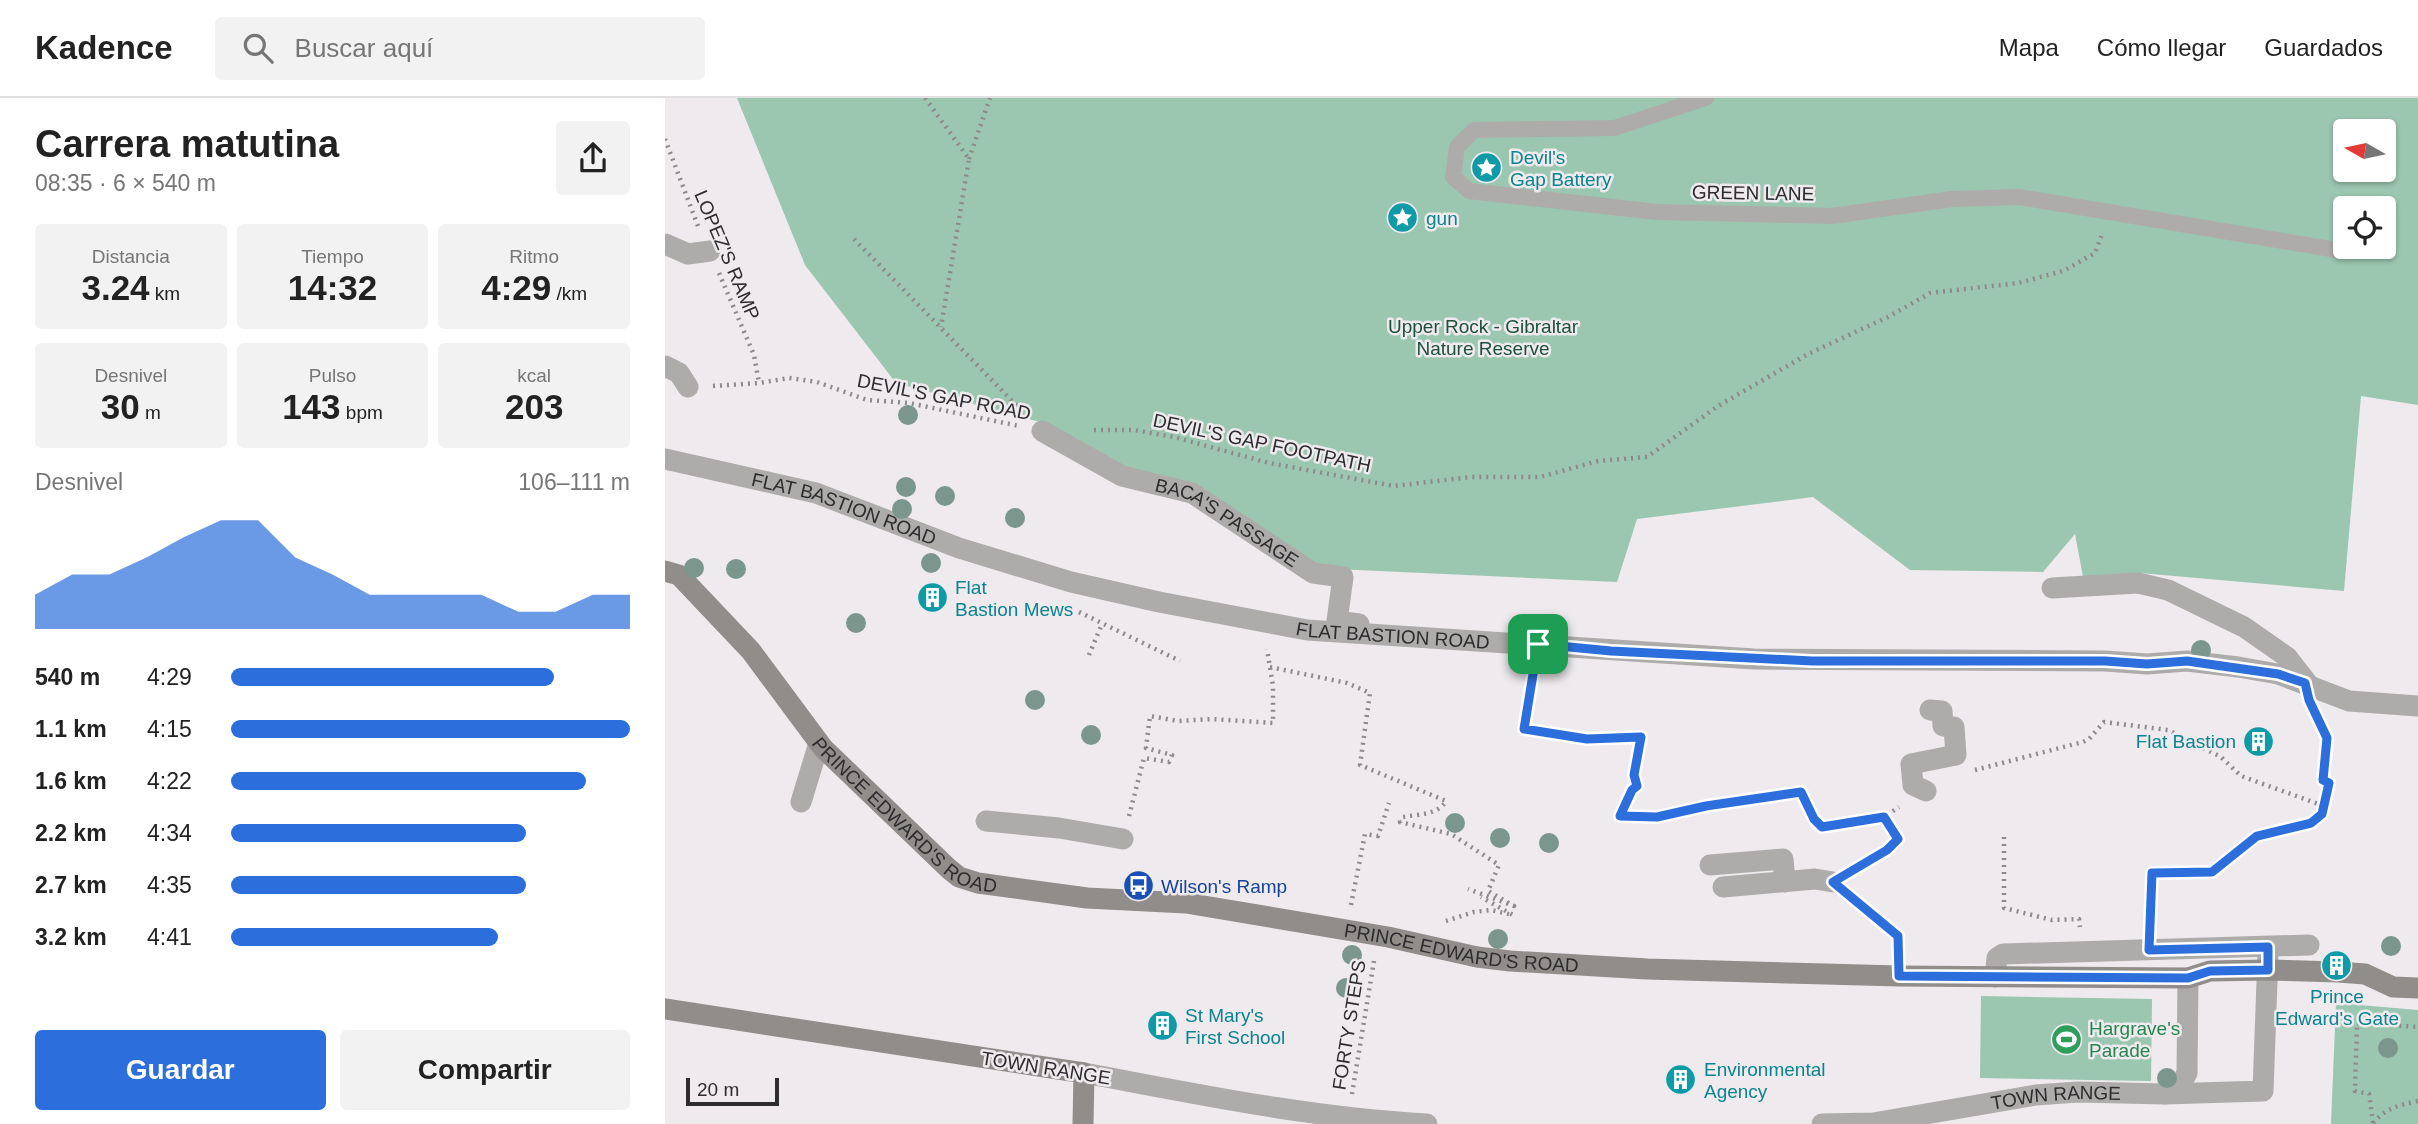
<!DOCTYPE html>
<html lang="es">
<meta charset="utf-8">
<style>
body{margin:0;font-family:Arial,sans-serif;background:#f2f2f2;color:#222;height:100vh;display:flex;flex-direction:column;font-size:26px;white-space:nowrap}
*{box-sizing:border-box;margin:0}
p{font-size:23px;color:#767676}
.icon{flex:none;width:38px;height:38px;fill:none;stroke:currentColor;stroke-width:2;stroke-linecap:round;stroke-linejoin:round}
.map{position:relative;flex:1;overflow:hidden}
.panel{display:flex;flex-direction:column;background:#fff;width:665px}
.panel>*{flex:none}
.needle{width:46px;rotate:279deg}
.buttons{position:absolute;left:1668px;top:21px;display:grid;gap:14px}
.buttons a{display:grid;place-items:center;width:63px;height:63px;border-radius:7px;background:#fff;box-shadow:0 2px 5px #0004;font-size:35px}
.scale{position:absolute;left:21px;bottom:18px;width:93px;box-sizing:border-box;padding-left:7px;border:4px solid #2d2c2e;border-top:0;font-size:19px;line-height:24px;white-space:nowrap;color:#2d2c2e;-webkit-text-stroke:5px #eeeaee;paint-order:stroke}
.pin{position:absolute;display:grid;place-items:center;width:60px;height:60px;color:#fff;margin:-30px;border-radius:14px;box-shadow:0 4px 10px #0006}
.round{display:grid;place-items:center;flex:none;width:74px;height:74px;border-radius:7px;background:#f2f2f2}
.overview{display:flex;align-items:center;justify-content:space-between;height:119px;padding:0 35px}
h1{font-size:38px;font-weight:700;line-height:52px}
.metrics{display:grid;grid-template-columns:repeat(3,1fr);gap:10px;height:119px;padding:7px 35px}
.metrics div{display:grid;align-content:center;border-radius:7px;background:#f2f2f2;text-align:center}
.metrics b{font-size:35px;font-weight:700}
.metrics small{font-size:19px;font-weight:400}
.metrics p{font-size:19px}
.chart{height:196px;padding:14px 35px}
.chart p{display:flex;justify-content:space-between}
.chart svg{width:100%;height:126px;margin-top:7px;fill:#2c6fdc;opacity:.7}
.button{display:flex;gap:14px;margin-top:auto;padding:14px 35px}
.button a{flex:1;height:80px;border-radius:7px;background:#2c6fdc;color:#fff;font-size:28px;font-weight:700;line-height:80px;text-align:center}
.button a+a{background:#f2f2f2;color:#222}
ul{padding:0 35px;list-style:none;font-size:23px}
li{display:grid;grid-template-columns:112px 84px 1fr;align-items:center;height:52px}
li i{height:18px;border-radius:9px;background:#2c6fdc}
header{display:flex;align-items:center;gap:42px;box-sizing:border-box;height:98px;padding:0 35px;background:#fff;border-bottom:2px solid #e0e0e0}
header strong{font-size:33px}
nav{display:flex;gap:38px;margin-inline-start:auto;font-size:24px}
.search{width:490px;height:63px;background:#f2f2f2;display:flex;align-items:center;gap:18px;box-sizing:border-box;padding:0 24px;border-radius:7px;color:#767676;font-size:26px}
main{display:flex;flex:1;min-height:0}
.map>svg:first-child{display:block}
.green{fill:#9bc6b0;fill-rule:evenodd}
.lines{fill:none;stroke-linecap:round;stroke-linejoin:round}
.path{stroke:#8c8a8d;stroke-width:4.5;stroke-dasharray:2 5;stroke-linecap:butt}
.lane{stroke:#aeacaa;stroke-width:16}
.street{stroke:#aeacaa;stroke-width:21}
.secondary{stroke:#908d8b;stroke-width:21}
.tree{fill:#7b968c}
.route-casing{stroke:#fff;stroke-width:14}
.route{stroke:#2c6fdc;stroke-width:9}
.labels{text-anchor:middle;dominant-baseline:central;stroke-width:5;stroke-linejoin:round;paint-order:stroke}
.culture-label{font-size:19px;fill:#0d838f;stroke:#eeeaee;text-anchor:start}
.street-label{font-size:19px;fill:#2d2c2e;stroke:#eeeaee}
.park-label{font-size:19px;fill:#1d513b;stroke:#eeeaee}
.transit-label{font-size:19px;fill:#164399;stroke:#eeeaee;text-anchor:start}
.leisure-label{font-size:19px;fill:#27864d;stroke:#eeeaee;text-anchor:start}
</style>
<header>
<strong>Kadence</strong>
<div class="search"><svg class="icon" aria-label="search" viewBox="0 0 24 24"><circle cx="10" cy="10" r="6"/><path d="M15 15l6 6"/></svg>Buscar aquí</div>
<nav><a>Mapa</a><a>Cómo llegar</a><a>Guardados</a></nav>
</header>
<main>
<section class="panel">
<div class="overview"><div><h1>Carrera matutina</h1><p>08:35 · 6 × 540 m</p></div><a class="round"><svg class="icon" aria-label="share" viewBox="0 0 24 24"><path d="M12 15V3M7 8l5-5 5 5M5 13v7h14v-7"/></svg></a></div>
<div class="metrics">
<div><p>Distancia</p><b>3.24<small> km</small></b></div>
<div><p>Tiempo</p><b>14:32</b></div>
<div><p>Ritmo</p><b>4:29<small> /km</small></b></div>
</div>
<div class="metrics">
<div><p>Desnivel</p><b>30<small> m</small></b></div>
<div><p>Pulso</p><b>143<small> bpm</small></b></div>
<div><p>kcal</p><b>203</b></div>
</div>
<div class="chart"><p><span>Desnivel</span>106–111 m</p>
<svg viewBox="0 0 160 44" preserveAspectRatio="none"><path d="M0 44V32L10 25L20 25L30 19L40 12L50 6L60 6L70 19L80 25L90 32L100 32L110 32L120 32L130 38L140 38L150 32L160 32V44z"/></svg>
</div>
<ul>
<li><b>540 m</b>4:29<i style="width:81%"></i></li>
<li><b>1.1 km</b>4:15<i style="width:100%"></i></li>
<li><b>1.6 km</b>4:22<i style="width:89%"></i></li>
<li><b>2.2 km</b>4:34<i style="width:74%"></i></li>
<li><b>2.7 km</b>4:35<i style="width:74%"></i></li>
<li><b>3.2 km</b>4:41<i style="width:67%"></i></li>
</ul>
<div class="button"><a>Guardar</a><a>Compartir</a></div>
</section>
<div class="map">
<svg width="1753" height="1026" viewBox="0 0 1753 1026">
<rect width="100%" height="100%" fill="#eeeaee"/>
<!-- green -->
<g class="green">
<path d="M72,0H1753V307L1696,298L1679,493L1475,475L1418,479L1410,436L1378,474L1245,472L1148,399L972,421L952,484L649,470L462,373L382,326L231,285L140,167ZM1680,33H1718V72H1680ZM1680,110H1718V149H1680Z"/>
<path d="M1316,898L1487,901L1486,983L1315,980Z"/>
<path d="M1671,905L1753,912V1026H1666Z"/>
</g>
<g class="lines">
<!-- path -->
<g class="path">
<path d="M260,0L304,61L276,229"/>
<path d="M0,41L33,128"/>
<path d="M304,61L325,0"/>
<path d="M189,141L359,315"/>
<path d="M54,175L89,257L94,285"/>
<path d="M48,288L94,285L124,280L152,284L202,302L244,305L354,328"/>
<path d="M429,332H469L509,339L604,365L729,388L806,379H875L933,363L982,359L1053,308L1145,255L1223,219L1265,195L1353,185L1398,173L1430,155L1438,134"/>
<path d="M414,514L515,563"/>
<path d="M424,557L437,526"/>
<path d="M605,569L682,585L705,595L695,667L781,703C773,717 754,716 738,719L735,724L786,736L834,767L823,793L849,808L803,791"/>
<path d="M869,573L859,631L922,641L976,639L969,677L972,688L966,692L955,718L992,719L1041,708L1136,694L1149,721L1157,729L1219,719L1234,709"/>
<path d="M1310,672L1418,644L1424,641L1439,624L1503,632L1556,659L1576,678L1659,708"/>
<path d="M464,718L479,660L504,664L507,657L481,650L485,618L513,623L547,621L608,625V588L602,551"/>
<path d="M1339,739V810L1387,822L1414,821L1415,829"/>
<path d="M1190,771L1222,752L1233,741L1219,719"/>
<path d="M1186,798L1233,838L1234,854"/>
<path d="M686,807L700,736L713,738L724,705"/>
<path d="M781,823L809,814L826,812L848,817L816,799"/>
<path d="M1486,827L1487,775L1547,774L1592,738L1646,725L1657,716L1664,685L1658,682L1662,640L1652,618"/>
<path d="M687,996L709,863"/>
<path d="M1708,1025L1704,996L1690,993L1692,925L1753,929"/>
<path d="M1708,1025C1721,1010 1734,1007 1753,1003"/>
</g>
<!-- lane -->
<path class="lane" d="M1041,0L949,30L809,32L792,49L788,79L804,93L992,114L1167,118L1287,101L1354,99L1678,153"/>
<!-- street -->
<g class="street">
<path d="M0,146L23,156L45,153"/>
<path d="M0,268L14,275L23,289"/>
<path id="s1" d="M377,333L457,378L527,395L648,475L678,479L672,523L694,526"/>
<path id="s2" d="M0,361L151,395L294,450L406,484L494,504L642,532L1089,561L1440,563L1482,566L1522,563L1573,569L1613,576L1684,603L1753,608"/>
<path d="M1387,490L1473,485L1503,492L1579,529L1622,559L1643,586"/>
<path d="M1261,693L1248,687L1246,666L1291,657L1289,629L1278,628L1277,613L1265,612"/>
<path d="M136,704L154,645"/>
<path d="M321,723L394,730L458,741"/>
<path d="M1045,767L1118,761L1120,784"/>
<path d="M1058,789L1150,781L1168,784"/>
<path d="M1330,879L1332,860L1338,856L1644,847"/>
<path d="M419,975C532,996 646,1020 762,1026"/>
<path d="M1500,996L1598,993L1603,856"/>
<path id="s3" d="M1157,1026L1208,1025L1371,997L1413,994L1500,996L1510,993L1516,986L1522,975L1523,880"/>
</g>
<!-- secondary -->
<g class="secondary">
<path id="s4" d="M0,473L14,477L86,553L158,650L284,771L294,779L313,785L422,800L521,805L723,839L812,859L845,863L982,871L1234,878L1523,880L1545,873L1603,872L1673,874L1700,876L1728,889L1753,890"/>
<path d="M0,911L419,975L418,1026"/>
</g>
</g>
<!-- trees -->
<g class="tree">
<circle cx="243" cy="317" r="10"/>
<circle cx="241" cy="389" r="10"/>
<circle cx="280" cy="398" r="10"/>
<circle cx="237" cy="411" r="10"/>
<circle cx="350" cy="420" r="10"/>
<circle cx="266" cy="465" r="10"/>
<circle cx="29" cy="470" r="10"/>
<circle cx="71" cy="471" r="10"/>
<circle cx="191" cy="525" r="10"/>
<circle cx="1536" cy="552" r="10"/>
<circle cx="370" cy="602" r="10"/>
<circle cx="426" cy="637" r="10"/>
<circle cx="790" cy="725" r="10"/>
<circle cx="835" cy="740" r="10"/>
<circle cx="884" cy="745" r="10"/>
<circle cx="833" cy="841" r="10"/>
<circle cx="1726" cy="848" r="10"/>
<circle cx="687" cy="857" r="10"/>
<circle cx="681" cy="890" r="10"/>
<circle cx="1723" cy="950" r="10"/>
<circle cx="1502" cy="980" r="10"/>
</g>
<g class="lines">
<defs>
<path id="route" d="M873,546L946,553L1147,563H1440L1482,566L1522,563L1613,576L1640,585L1644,602L1662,640L1658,682L1664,685L1657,716L1646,725L1592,738L1547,774L1487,775L1484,852L1603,849V872L1545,873L1523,880L1234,878L1233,838L1168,784L1222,752L1233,741L1219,719L1157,729L1149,721L1136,694L1041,708L992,719L955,718L967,692L972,688L969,677L976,639L922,641L859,631Z"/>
</defs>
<!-- route casing -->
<use href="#route" class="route-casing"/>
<!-- route -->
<use href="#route" class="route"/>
</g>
<!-- icons -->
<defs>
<symbol id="sight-disc" viewBox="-11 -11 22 22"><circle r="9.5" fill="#0f9aa8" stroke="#eeeaee"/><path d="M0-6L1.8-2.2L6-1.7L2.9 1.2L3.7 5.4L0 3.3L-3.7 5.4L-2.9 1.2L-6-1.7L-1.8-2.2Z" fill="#fff"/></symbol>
<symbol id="building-disc" viewBox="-11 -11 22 22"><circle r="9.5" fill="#0f9aa8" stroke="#eeeaee"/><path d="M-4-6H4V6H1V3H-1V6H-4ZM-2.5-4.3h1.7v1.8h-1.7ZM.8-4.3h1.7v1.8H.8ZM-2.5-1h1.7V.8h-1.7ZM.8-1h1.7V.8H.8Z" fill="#fff"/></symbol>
<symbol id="bus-disc" viewBox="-11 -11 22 22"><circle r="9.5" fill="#1a4fb4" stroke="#eeeaee"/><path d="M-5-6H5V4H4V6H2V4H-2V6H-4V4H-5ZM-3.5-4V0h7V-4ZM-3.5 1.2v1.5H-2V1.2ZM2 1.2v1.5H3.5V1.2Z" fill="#fff"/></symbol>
<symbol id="stadium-disc" viewBox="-11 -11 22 22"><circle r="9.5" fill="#2e9e5b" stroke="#eeeaee"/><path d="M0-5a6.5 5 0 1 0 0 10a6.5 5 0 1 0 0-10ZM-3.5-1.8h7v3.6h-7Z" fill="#fff"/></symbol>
</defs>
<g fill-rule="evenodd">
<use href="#sight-disc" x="804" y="52" width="35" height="35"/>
<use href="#sight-disc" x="720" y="102" width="35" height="35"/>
<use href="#building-disc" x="250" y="482" width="35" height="35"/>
<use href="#building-disc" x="1576" y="626" width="35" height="35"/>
<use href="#bus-disc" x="456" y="770" width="35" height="35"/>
<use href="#building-disc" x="1654" y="850" width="35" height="35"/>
<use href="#building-disc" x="480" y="910" width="35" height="35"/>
<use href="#stadium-disc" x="1384" y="924" width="35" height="35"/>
<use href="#building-disc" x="998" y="964" width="35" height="35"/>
</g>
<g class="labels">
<!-- culture labels -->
<g class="culture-label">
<text x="845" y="59">Devil's<tspan x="845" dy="22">Gap Battery</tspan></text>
<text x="761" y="120">gun</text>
<text x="290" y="489">Flat<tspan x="290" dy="22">Bastion Mews</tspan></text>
<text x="1571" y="643" text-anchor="end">Flat Bastion</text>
<text x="1672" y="898" text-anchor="middle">Prince<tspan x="1672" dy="22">Edward's Gate</tspan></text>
<text x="520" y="917">St Mary's<tspan x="520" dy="22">First School</tspan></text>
<text x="1039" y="971">Environmental<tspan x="1039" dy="22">Agency</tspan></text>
</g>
<!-- street labels -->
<g class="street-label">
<text transform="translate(1088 95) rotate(1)">GREEN LANE</text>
<text transform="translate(62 157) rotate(67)">LOPEZ'S RAMP</text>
<text transform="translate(279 299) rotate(11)">DEVIL'S GAP ROAD</text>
<text transform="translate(597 345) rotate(12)">DEVIL'S GAP FOOTPATH</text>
<text stroke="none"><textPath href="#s2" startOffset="186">FLAT BASTION ROAD</textPath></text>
<text stroke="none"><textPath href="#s1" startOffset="208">BACA'S PASSAGE</textPath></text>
<text stroke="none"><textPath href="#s2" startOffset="752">FLAT BASTION ROAD</textPath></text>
<text stroke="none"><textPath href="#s4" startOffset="348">PRINCE EDWARD'S ROAD</textPath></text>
<text stroke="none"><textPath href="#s4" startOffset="936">PRINCE EDWARD'S ROAD</textPath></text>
<text transform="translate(684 927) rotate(-81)">FORTY STEPS</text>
<text transform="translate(381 970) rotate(9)">TOWN RANGE</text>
<text stroke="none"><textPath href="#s3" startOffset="236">TOWN RANGE</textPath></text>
</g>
<!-- park labels -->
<g class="park-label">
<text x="818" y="228">Upper Rock - Gibraltar<tspan x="818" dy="22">Nature Reserve</tspan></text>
</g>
<!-- transit labels -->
<g class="transit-label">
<text x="496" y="788">Wilson's Ramp</text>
</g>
<!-- leisure labels -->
<g class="leisure-label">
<text x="1424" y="930">Hargrave's<tspan x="1424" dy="22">Parade</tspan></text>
</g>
</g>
</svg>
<div class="buttons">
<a><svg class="needle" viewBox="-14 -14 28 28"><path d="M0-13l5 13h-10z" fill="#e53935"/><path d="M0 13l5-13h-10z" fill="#767676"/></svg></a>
<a><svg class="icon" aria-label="locate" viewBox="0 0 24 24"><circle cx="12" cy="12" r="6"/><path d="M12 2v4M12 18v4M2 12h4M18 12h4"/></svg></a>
</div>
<div class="scale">20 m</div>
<div class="pin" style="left:873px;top:546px;background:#1e9e55"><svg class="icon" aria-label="arrive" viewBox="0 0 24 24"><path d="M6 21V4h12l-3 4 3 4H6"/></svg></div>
</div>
</main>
